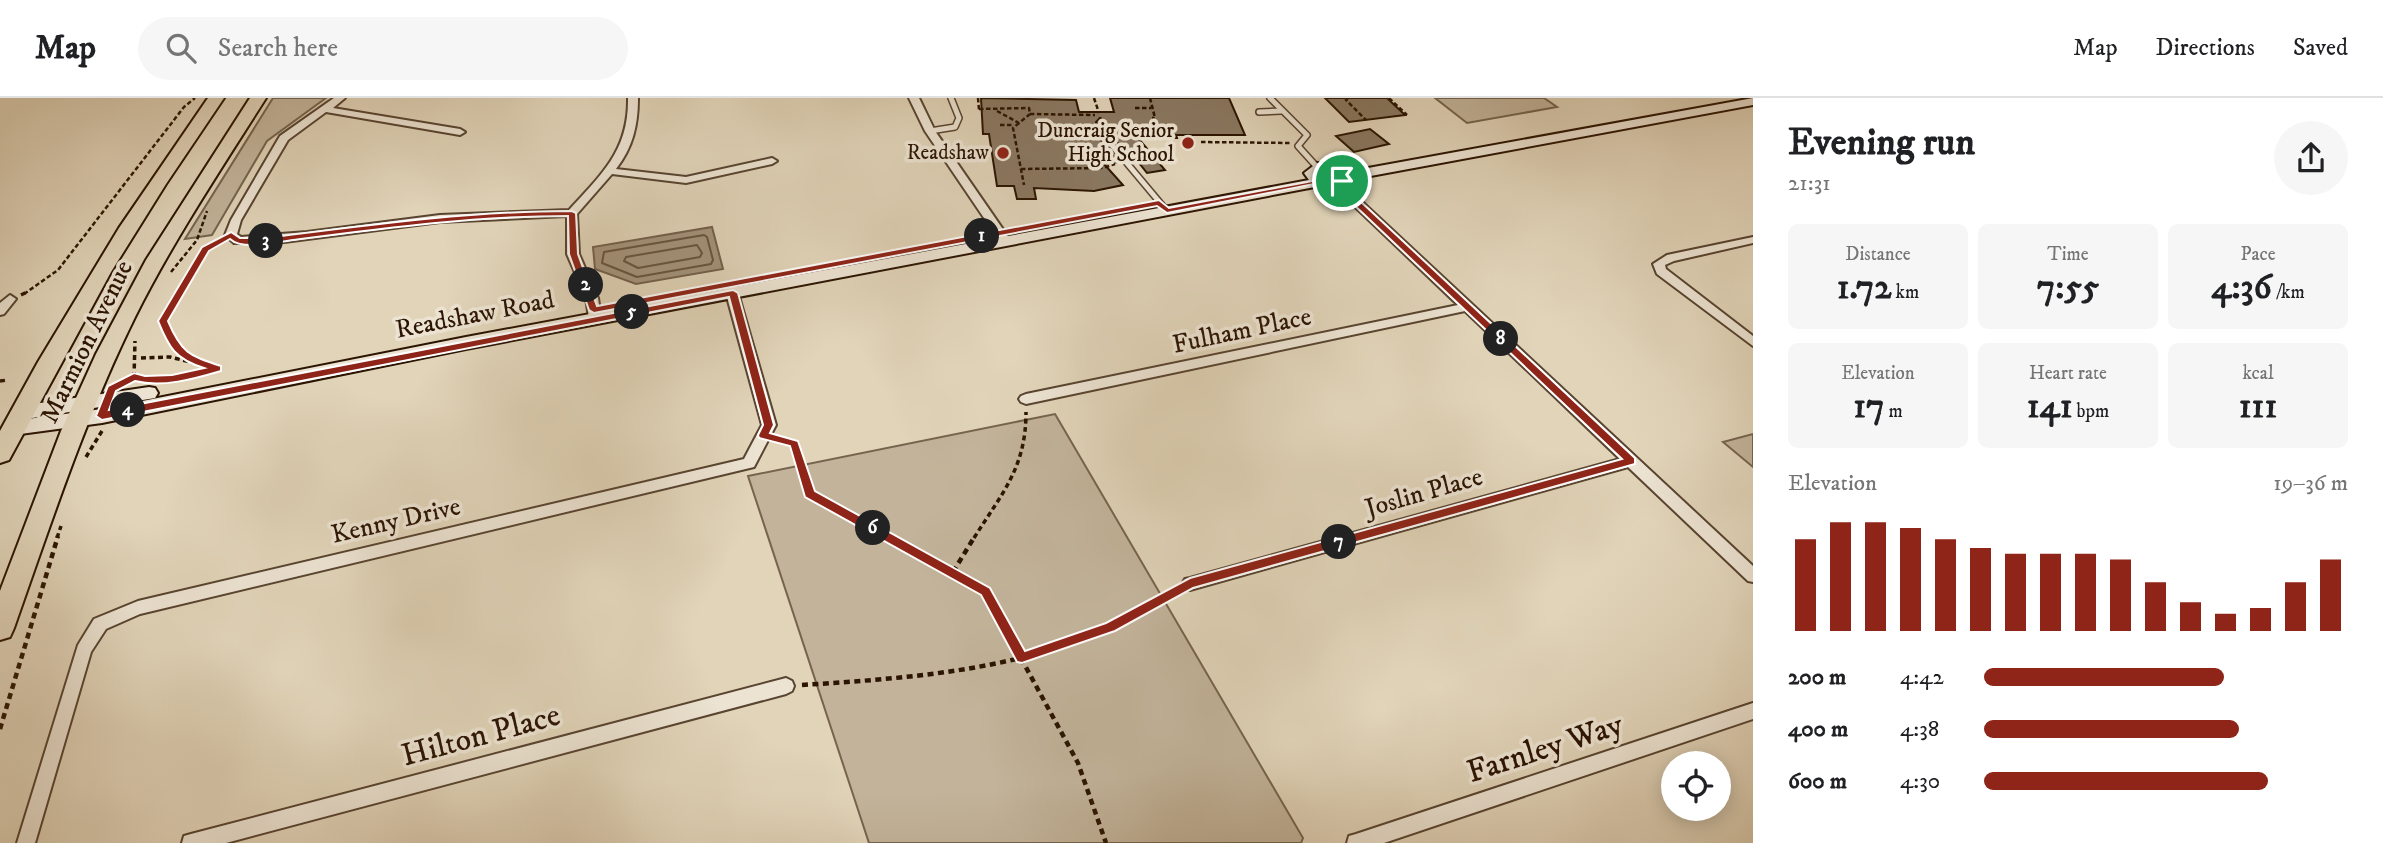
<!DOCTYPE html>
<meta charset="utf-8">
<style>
body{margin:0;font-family:"IM FELL DW Pica",serif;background:#f6f6f6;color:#202124;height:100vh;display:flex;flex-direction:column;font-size:26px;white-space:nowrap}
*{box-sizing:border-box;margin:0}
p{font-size:23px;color:#757577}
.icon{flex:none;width:38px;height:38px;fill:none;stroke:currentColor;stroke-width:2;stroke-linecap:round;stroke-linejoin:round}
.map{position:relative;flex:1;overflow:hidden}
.sheet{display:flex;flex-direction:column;background:#fff;width:630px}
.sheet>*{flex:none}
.buttons{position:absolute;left:1661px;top:653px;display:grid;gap:14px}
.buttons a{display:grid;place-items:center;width:70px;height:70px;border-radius:50%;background:#fff;box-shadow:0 4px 18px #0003;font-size:35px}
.pin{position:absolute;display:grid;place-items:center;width:60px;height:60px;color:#fff;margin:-30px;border:4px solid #fff;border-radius:50%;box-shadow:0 2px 7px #0007}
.km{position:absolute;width:35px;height:35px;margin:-18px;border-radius:50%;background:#222;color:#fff;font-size:19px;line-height:35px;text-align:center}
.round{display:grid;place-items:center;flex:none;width:74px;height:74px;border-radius:37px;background:#f6f6f6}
.headline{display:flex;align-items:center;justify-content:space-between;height:119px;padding:0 35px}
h1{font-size:38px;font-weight:700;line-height:52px}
.stats{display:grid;grid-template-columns:repeat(3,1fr);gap:10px;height:119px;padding:7px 35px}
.stats div{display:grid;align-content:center;border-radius:10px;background:#f6f6f6;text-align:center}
.stats b{font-size:35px;font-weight:700}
.stats small{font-size:19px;font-weight:400}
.stats p{font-size:19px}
.chart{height:196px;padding:14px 35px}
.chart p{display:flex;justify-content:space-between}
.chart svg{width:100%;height:126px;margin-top:7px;stroke:#8f2418;stroke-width:6}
ul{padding:0 35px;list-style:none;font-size:23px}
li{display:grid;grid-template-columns:112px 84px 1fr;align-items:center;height:52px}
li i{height:18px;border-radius:9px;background:#8f2418}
header{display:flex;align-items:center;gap:42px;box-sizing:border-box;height:98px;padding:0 35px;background:#fff;border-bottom:2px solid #e0e0e0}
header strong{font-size:33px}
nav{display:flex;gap:38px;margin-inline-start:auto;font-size:24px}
.search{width:490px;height:63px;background:#f6f6f6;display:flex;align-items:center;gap:18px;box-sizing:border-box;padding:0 24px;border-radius:38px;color:#757577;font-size:26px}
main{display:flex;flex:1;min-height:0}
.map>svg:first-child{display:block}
.green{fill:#c2b39a;stroke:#76644e;stroke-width:2}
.water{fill:#a3937b;stroke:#73604b;stroke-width:2}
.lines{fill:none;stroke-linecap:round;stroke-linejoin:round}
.shore{stroke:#67543e;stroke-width:2}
.building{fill:#8a7861;stroke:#2b1402;stroke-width:2}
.lane-casing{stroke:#584430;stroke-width:8}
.street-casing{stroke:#584430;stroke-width:4}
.secondary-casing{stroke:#2b1402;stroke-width:4}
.highway-casing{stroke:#2b1402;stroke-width:4}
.path-far2{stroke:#2b1402;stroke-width:2.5;stroke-dasharray:4.5 2.5;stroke-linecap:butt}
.path-far1{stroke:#2b1402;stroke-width:3.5;stroke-dasharray:5 3.5;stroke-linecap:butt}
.path{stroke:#2b1402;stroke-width:4.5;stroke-dasharray:6 4.5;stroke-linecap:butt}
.lane{stroke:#ece3d2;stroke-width:5}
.street{fill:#ece3d2;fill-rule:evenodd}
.secondary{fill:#ece3d2;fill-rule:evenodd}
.highway{fill:#e1d4b9;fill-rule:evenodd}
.route{fill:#8f2418;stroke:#fff;stroke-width:2;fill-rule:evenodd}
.poi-dot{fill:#8f2418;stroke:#ece3d2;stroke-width:2.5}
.labels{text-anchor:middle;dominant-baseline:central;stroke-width:7;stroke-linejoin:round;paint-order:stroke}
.far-poi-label{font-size:21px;fill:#2b1402;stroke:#ece3d2;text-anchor:end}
.street-label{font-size:26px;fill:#2b1402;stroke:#ece3d2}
.near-street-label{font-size:32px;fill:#2b1402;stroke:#ece3d2}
</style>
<header>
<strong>Map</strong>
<div class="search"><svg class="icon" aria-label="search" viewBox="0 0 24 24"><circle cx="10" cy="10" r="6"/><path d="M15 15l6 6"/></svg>Search here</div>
<nav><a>Map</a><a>Directions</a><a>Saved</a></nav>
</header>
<main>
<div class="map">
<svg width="1753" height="745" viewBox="0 0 1753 745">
<rect width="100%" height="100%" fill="#e1d4b9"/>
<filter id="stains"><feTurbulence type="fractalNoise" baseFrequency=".00286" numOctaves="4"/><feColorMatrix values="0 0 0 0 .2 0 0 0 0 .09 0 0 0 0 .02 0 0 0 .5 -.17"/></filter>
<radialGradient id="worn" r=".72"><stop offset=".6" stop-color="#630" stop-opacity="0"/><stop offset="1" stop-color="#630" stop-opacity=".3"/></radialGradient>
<!-- green -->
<g class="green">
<path d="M273,0H326L267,43L212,137L185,141Z"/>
<path d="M1435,0H1544L1557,9L1467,25Z"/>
<path d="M1055,316L1303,740L1301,745H869L748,378Z"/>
<path d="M1753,336V369L1723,344Z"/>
</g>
<!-- water -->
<path class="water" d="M712,129L723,171L636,186L595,171L593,149Z"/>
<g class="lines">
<!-- shore -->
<g class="shore">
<path d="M704,137L707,139L713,162L711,166L637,179L602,165L604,154Z"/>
<path d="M697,147L702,155L700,159L638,170L624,163L626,159Z"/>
</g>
</g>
<!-- building -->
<g class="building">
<path d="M981,0L1076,2L1079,14H1114L1110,0H1229L1245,37H1176L1177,40H1138L1165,72L1147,75L1135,60L1131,61L1110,36L1105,22L1100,20L1096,24L1100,41L1119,64L1104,66L1123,87L1094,93L1034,90L1036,101H1017L1014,88H997L989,36H983Z"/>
<path d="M1325,0H1387L1405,17L1349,24Z"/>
<path d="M1370,31L1389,46L1354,54L1336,38Z"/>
</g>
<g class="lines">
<defs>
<g id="lane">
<path d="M1270,0L1307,37L1298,48L1317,69"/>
<path d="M1259,14L1281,13"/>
<path d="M1101,25L1105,39L1167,113"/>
<path d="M930,33L955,29L959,20L951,0"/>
</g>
<g id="street">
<path d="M334,0H345L333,10L460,31L465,34L460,37L326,14L288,42L241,122L237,136L241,139L307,134L440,117L569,112C602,76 629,52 628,0H638C638,27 633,49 616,71L686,79L772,60L777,63L772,66L686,85L612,76L577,116L579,156L598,200L601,220L595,224L589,220L586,200L567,156V118L440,124L284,144L234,145L225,137L231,122L280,38Z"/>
<path d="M909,0H919L935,33L1011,143L1009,145H1001L925,33Z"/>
<path d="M1330,83L1358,100L1753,468V484L1748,483L1628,369L1190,492L1185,491L1182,486L1185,481L1190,480L1620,361L1465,213L1026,306L1021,304L1019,301L1021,298L1026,296L1458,207L1350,104L1326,88L1325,86Z"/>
<path d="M1753,139V145L1674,163L1665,167L1666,171L1753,238V248L1657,176L1653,166L1667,157Z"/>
<path d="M730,184L736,188L776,327L754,369L140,516L106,531L91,554L35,745H17L78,547L94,521L138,503L744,361L762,327L724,188Z"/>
<path d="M10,197L16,201L4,216L0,217V205Z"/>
<path d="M786,580L792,583L794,588L792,593L786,596L226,745H182L184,738L191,736Z"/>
<path d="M1753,605V621L1384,745H1347L1349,738L1356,736Z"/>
</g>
<g id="secondary">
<path d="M1753,0V7L1349,82L1335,90L1320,88L466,251L102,325L13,337L6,335L4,330L6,325L13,323L102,311L466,239L1309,82L1304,75L1317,65L1338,67L1346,74ZM1321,73L1331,75L1335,80L1327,81L1319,75Z"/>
<path d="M149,289L155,290L158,295L155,300L20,322L14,320L11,315L14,310L20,308Z"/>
</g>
<g id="highway">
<path d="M208,0H224L166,86L111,174L9,362L0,365V333L38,264L119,130Z"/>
<path d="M250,0H266C221,71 173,143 135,219C86,318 51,425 14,530L10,539L0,542V493L61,333L96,256L146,162Z"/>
</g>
</defs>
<!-- lane casing -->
<use href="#lane" class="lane-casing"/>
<!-- street casing -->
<use href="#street" class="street-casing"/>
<!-- secondary casing -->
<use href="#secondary" class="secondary-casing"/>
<!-- highway casing -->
<use href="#highway" class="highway-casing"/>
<!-- path-far2 -->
<g class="path-far2">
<path d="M978,0L979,12"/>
<path d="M1094,0L1099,15"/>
<path d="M1150,0L1155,20H1152"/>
<path d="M1348,0L1346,2L1366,22"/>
<path d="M1389,0L1407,17"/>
<path d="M1135,10H1151"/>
<path d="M979,11L1029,10L1030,16L1095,17"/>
<path d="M997,13L1019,25L1030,16"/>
<path d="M1019,25L1013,30L1024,87"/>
<path d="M1000,27H1014"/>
<path d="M1201,44L1290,45"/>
<path d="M1021,71L1103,70L1115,66"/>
<path d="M171,174L197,142L207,113"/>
<path d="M24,196L58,172L184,9L195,0"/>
<path d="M179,196L206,151L222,142"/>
</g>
<!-- path-far1 -->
<g class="path-far1">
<path d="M180,194L163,223L173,246L188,261"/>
<path d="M21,197L27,194"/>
<path d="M141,260L170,259L215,270"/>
<path d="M134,279L135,243"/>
<path d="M158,282L217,271"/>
<path d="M0,283L8,282"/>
<path d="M776,340L794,345L809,395L889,440"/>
<path d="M86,359L102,333"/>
<path d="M57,440L61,428"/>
<path d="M974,440C1002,395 1026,370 1026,314"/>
</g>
<!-- path -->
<g class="path">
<path d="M886,438L985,494L1078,665L1106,745"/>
<path d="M953,474L975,438"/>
<path d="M802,587C894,581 989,575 1076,543C1112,530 1144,511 1177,493"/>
<path d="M0,631L58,438"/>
</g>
<!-- lane -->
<use href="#lane" class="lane"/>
<!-- street -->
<use href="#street" class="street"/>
<!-- secondary -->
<use href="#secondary" class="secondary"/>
<!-- highway -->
<use href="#highway" class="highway"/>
</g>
<!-- route -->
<path class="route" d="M1314,80L1330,83L1345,81L1358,101L1635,360V366L1193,490L1115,533L1022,565L1017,564L981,497L805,399L790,348L759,340L758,337L763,327L729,199L102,322L96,318L108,288L134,275L145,278L172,277L204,270C175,261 169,250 158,223L202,149L231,134L240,140H266C368,127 469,113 572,113L576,115L578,156L597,208L1159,102L1169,110L1312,83ZM1319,85L1330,88L1340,86L1351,104L1622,361L1190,480L1106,525L1025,553L990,490L815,393L798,343L770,335L774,327L738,195L733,192L109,312L116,293L135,283C162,290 194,281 221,273V268C189,258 181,254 168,223L209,153L230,141C243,153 276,144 293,142C385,130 475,118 568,118L569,156L589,212L594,215L1157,108L1167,115Z"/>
<!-- markers -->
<g class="poi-dot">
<circle cx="1188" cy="45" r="7"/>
<circle cx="1003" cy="55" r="7"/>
</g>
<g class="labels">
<!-- far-poi labels -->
<g class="far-poi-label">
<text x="1174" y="33">Duncraig Senior<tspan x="1174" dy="24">High School</tspan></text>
<text x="989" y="55">Readshaw</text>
</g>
<!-- street labels -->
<g class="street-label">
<text transform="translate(475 217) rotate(-11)">Readshaw Road</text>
<text transform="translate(1242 233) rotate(-12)">Fulham Place</text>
<text transform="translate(87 244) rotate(-64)">Marmion Avenue</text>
<text transform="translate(1424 395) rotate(-16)">Joslin Place</text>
<text transform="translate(396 423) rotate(-13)">Kenny Drive</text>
</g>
<!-- near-street labels -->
<g class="near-street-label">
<text transform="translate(481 638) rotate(-15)">Hilton Place</text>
<text transform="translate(1545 651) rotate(-18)">Farnley Way</text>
</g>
</g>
<rect width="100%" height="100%" filter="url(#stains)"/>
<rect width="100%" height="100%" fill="url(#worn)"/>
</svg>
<div class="buttons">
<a><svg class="icon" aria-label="locate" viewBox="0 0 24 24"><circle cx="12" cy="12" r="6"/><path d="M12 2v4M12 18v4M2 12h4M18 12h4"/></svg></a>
</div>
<div class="pin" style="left:1342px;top:83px;background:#1e9e55"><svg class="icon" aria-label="arrive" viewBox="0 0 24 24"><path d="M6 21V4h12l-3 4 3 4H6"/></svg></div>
<b class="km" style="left:982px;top:138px">1</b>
<b class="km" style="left:586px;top:187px">2</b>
<b class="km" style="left:266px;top:143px">3</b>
<b class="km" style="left:128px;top:312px">4</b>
<b class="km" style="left:632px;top:214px">5</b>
<b class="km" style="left:873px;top:430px">6</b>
<b class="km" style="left:1339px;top:444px">7</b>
<b class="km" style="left:1501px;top:241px">8</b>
</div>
<section class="sheet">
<div class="headline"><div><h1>Evening run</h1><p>21:31</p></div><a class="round"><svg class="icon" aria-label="share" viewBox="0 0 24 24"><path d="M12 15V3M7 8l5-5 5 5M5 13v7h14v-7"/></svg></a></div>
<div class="stats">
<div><p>Distance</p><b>1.72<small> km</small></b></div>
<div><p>Time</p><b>7:55</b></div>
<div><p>Pace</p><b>4:36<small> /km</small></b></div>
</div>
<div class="stats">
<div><p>Elevation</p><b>17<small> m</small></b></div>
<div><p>Heart rate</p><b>141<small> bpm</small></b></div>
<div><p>kcal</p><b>111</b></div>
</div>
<div class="chart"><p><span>Elevation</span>19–36 m</p>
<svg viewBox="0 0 160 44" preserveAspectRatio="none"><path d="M5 44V12M15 44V6M25 44V6M35 44V8M45 44V12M55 44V15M65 44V17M75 44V17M85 44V17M95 44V19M105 44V27M115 44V34M125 44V38M135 44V36M145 44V27M155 44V19"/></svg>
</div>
<ul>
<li><b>200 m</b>4:42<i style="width:66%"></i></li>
<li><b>400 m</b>4:38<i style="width:70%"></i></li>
<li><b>600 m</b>4:30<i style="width:78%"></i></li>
</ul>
</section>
</main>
